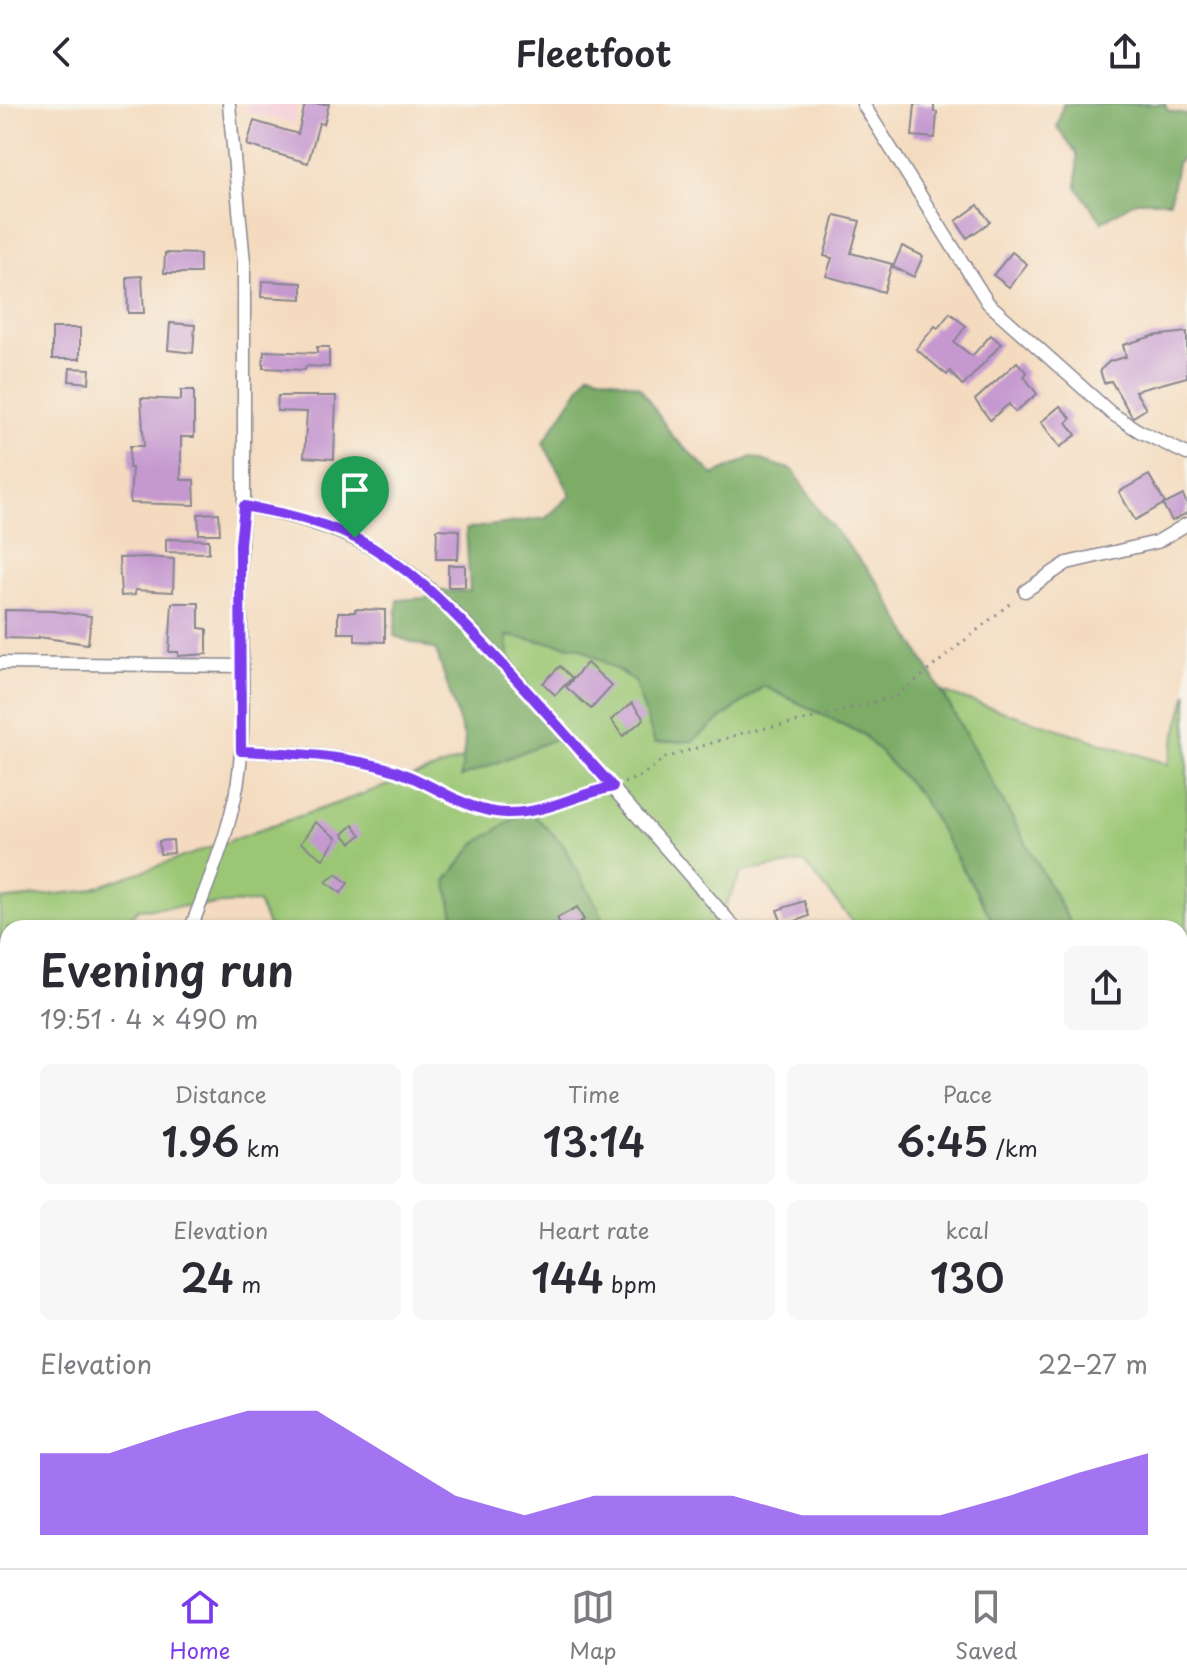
<!DOCTYPE html>
<meta charset="utf-8">
<style>
body{margin:0;font-family:"Playpen Sans",sans-serif;background:#f7f7f7;color:#2b2b33;height:100vh;display:flex;flex-direction:column;font-size:30px;white-space:nowrap}
*{box-sizing:border-box;margin:0}
p{font-size:26px;color:#7c7c81}
.icon{flex:none;width:44px;height:44px;fill:none;stroke:currentColor;stroke-width:2;stroke-linecap:round;stroke-linejoin:round}
.map{position:relative;flex:1;overflow:hidden}
.side{position:absolute;left:0px;top:816px;width:1188px;height:648px;display:flex;flex-direction:column;background:#fff;border-radius:24px 24px 0 0;box-shadow:0 2px 6px #0004}
.side>*{flex:none}
.pin{position:absolute;display:grid;place-items:center;width:68px;height:68px;color:#fff;margin:-82px -34px;border-radius:50% 50% 50% 0;rotate:-45deg;box-shadow:0 0 8px #0007}
.pin .icon{rotate:45deg}
.round{display:grid;place-items:center;flex:none;width:84px;height:84px;border-radius:12px;background:#f7f7f7}
.head{display:flex;align-items:center;justify-content:space-between;height:136px;padding:0 40px}
h1{font-size:44px;font-weight:600;line-height:60px}
.metrics{display:grid;grid-template-columns:repeat(3,1fr);gap:12px;height:136px;padding:8px 40px}
.metrics div{display:grid;align-content:center;border-radius:12px;background:#f7f7f7;text-align:center}
.metrics b{font-size:40px;font-weight:600}
.metrics small{font-size:22px;font-weight:400}
.metrics p{font-size:22px}
.chart{height:224px;padding:16px 40px}
.chart p{display:flex;justify-content:space-between}
.chart svg{width:100%;height:144px;margin-top:8px;fill:#7c3aed;opacity:.7}
header{display:flex;justify-content:space-between;align-items:center;height:104px;padding:0 40px;background:#fff;font-size:36px;font-weight:600}
.menu{display:flex;justify-content:space-around;align-items:center;height:112px;border-top:2px solid #e1e1e2;background:#fff;font-size:22px;color:#7c7c81}
.menu a{display:grid;justify-items:center;gap:4px}
.menu .active{color:#7c3aed}
.map>svg:first-child{display:block}
.built{fill:#f5cfda}
.green{fill:#9bc774;stroke:#5b7b69;stroke-width:2}
.forest{fill:#7cac66;stroke:#4c6e62;stroke-width:2}
.building{fill:#c598d0}
.lines{fill:none;stroke-linecap:round;stroke-linejoin:round}
.minor-casing{stroke:#88858e;stroke-width:15}
.path{stroke:#88858e;stroke-width:3;stroke-dasharray:2 6;stroke-linecap:butt}
.minor{stroke:#fff;stroke-width:12}
.route-casing{stroke:#fff;stroke-width:16}
.route{stroke:#7c3aed;stroke-width:10}
</style>
<header><svg class="icon" aria-label="back" viewBox="0 0 24 24"><path d="M15 5l-7 7 7 7"/></svg>Fleetfoot<svg class="icon" aria-label="share" viewBox="0 0 24 24"><path d="M12 15V3M7 8l5-5 5 5M5 13v7h14v-7"/></svg></header>
<div class="map">
<svg width="1187" height="1464" viewBox="0 0 1187 1464">
<rect width="100%" height="100%" fill="#f7f3e8"/>
<filter id="ink" filterUnits="userSpaceOnUse"><feTurbulence type="fractalNoise" baseFrequency=".0125" numOctaves="2"/><feDisplacementMap in="SourceGraphic" scale="16" xChannelSelector="R" yChannelSelector="G"/><feConvolveMatrix kernelMatrix="1 2 1 2 8 2 1 2 1" color-interpolation-filters="sRGB"/></filter>
<filter id="wash" filterUnits="userSpaceOnUse"><feTurbulence type="fractalNoise" baseFrequency=".006" numOctaves="4" result="noise"/><feDisplacementMap in="SourceGraphic" scale="32" xChannelSelector="R" yChannelSelector="G"/><feGaussianBlur stdDeviation="1.8" result="paint"/><feColorMatrix in="noise" values="0 0 0 0 0 0 0 0 0 0 0 0 0 0 0 0 0 1.4 0 .05"/><feComposite in="paint" operator="in"/></filter>
<g filter="url(#wash)">
<rect width="100%" height="100%" fill="#f4dbbf"/>
<!-- built -->
<path class="built" d="M245,0H298L294,19L247,9Z"/>
<!-- green -->
<g class="green">
<path d="M507,531L579,543L634,576L692,637L764,582L864,630L921,692L997,824H858L804,758L742,768L714,824H269L258,798L138,805L120,824H8V996L0,998V796L86,787L463,655L462,673L537,600L509,552Z"/>
<path d="M942,588L1168,660L1187,589V959H1180V824H1073Z"/>
<path d="M8,1452V1456H152L145,1464H0V1455Z"/>
<path d="M200,1456H448L445,1464H212Z"/>
<path d="M825,1456H1016L1025,1464H831Z"/>
</g>
<!-- forest -->
<g class="forest">
<path d="M1063,0H1165L1168,7L1187,10V51L1177,59L1170,97H1136L1102,118L1077,84V50L1057,23Z"/>
<path d="M589,269L639,282L674,334L714,371L752,353L793,366L820,408L878,478L942,588L1073,824H997L921,692L864,631L764,582L692,637L655,639L634,576L579,543L507,532L509,552L560,633L461,673L465,636L436,546L394,532L398,496L427,494L441,487H470L466,425L546,414L571,391L543,339Z"/>
<path d="M528,705L562,739L602,811L603,824H457L446,777L474,741Z"/>
<path d="M1180,959H1187V1079L1180,1077Z"/>
<path d="M152,1456H200L212,1463L145,1464Z"/>
<path d="M448,1456H825L831,1464H445Z"/>
</g>
<g id="blocks">
<!-- building -->
<g class="building">
<path d="M305,0H329L324,20L319,19L308,59L247,41L254,17L298,30Z"/>
<path d="M915,0H934V8H937L935,34L912,32Z"/>
<path d="M978,101L990,118L967,134L956,117Z"/>
<path d="M835,111L860,117L851,149L892,160L884,188L826,172L832,154L824,152Z"/>
<path d="M902,142L923,152L914,173L893,163Z"/>
<path d="M1012,148L1027,160L1009,183L993,171Z"/>
<path d="M165,149L200,150V169H164Z"/>
<path d="M142,172L144,209H128L127,173Z"/>
<path d="M262,177L302,179V195L261,193Z"/>
<path d="M950,209L966,222L954,238L972,252L991,231L1001,240L963,282L950,267L947,271L916,245L935,222L938,224Z"/>
<path d="M170,219L195,221L193,249L168,246Z"/>
<rect x="52" y="224" width="28" height="31"/>
<path d="M1187,228V273L1135,287L1146,305L1133,313L1131,311L1111,277L1104,279L1100,266L1110,257L1126,253L1123,241L1153,232Z"/>
<path d="M317,243H329V263L306,262L305,266L263,264L264,247L317,249Z"/>
<path d="M1017,258L1027,269L1024,272L1037,290L1015,308L1009,300L990,316L975,296Z"/>
<path d="M70,264L90,265L89,279L69,277Z"/>
<path d="M181,286H194V333H181V376H194L195,401L130,399L132,364H129L130,342H144L141,294L181,296Z"/>
<path d="M278,292H336L334,355L304,353L307,308L277,307Z"/>
<path d="M1060,302L1071,314L1067,318L1076,331L1060,343L1041,318Z"/>
<path d="M1149,371L1165,399L1135,416L1119,388Z"/>
<path d="M1183,391L1187,400V409L1172,417L1163,401Z"/>
<path d="M219,409L220,430H199L198,410Z"/>
<path d="M437,425L459,426L458,455H436Z"/>
<path d="M166,435L209,436V449L166,448Z"/>
<path d="M146,453L174,455L173,488L135,486V491L121,492L119,454Z"/>
<rect x="448" y="461" width="17" height="22"/>
<path d="M172,499H199V524L207,525V550L178,552V548H169Z"/>
<path d="M355,505L385,506V538L355,537V529H338V508H355Z"/>
<path d="M5,506L53,507L91,512L88,540L38,533V535L5,534Z"/>
<path d="M587,559L612,582L591,605L566,583Z"/>
<path d="M560,562L572,574L555,591L543,579Z"/>
<path d="M632,599L644,615L623,632L611,616Z"/>
<path d="M315,718L337,734L323,755L301,739Z"/>
<path d="M353,721L361,731L351,739L343,730Z"/>
<path d="M173,736L174,749L160,750L159,737Z"/>
<path d="M336,770L348,779L341,789L326,778Z"/>
<path d="M804,797L809,812L783,822L777,806Z"/>
<path d="M577,803L584,816L569,824H562L557,814Z"/>
</g>
</g>
</g>
<g filter="url(#ink)">
<use href="#blocks" fill-opacity="0" stroke="#88858e" stroke-width="2"/>
<g class="lines">
<defs>
<g id="minor">
<path d="M229,0L244,158V402C294,412 342,424 386,452C445,489 492,549 538,600C604,674 670,748 735,824"/>
<path d="M863,0L988,199L1111,309L1139,327L1187,350"/>
<path d="M1025,487L1067,459L1157,438L1187,420"/>
<path d="M0,559L241,562"/>
<path d="M241,647C292,649 344,651 393,666C432,678 465,708 506,709C546,710 576,690 613,683"/>
<path d="M191,824C211,771 235,716 240,660C248,574 234,488 244,402"/>
<path d="M0,1217L8,1202"/>
<path d="M1180,1278L1187,1279"/>
</g>
</defs>
<!-- minor casing -->
<use href="#minor" class="minor-casing"/>
<!-- path -->
<path class="path" d="M624,679L641,672L665,654L746,628L803,617L897,592L1014,496"/>
<!-- minor -->
<use href="#minor" class="minor"/>
</g>
</g>
<g class="lines" filter="url(#ink)">
<defs>
<path id="route" d="M244,402C281,409 321,417 355,434C409,461 449,504 490,547C532,592 572,638 613,683C576,690 546,710 506,709C465,708 432,678 393,666C344,651 292,649 241,647L240,440Z"/>
</defs>
<!-- route casing -->
<use href="#route" class="route-casing"/>
<!-- route -->
<use href="#route" class="route"/>
</g>
</svg>
<div class="pin" style="left:355px;top:434px;background:#1e9e55"><svg class="icon" aria-label="arrive" viewBox="0 0 24 24"><path d="M6 21V4h12l-3 4 3 4H6"/></svg></div>
<section class="side">
<div class="head"><div><h1>Evening run</h1><p>19:51 · 4 × 490 m</p></div><a class="round"><svg class="icon" aria-label="share" viewBox="0 0 24 24"><path d="M12 15V3M7 8l5-5 5 5M5 13v7h14v-7"/></svg></a></div>
<div class="metrics">
<div><p>Distance</p><b>1.96<small> km</small></b></div>
<div><p>Time</p><b>13:14</b></div>
<div><p>Pace</p><b>6:45<small> /km</small></b></div>
</div>
<div class="metrics">
<div><p>Elevation</p><b>24<small> m</small></b></div>
<div><p>Heart rate</p><b>144<small> bpm</small></b></div>
<div><p>kcal</p><b>130</b></div>
</div>
<div class="chart"><p><span>Elevation</span>22–27 m</p>
<svg viewBox="0 0 160 44" preserveAspectRatio="none"><path d="M0 44V19L10 19L20 12L30 6L40 6L50 19L60 32L70 38L80 32L90 32L100 32L110 38L120 38L130 38L140 32L150 25L160 19V44z"/></svg>
</div>
</section>
</div>
<nav class="menu">
<a class="active"><svg class="icon" aria-label="home" viewBox="0 0 24 24"><path d="M3 11l9-7 9 7M6 9v11h12V9"/></svg>Home</a>
<a><svg class="icon" aria-label="map" viewBox="0 0 24 24"><path d="M3 6l6-2 6 2 6-2v14l-6 2-6-2-6 2zM9 4v14M15 6v14"/></svg>Map</a>
<a><svg class="icon" aria-label="saved" viewBox="0 0 24 24"><path d="M7 4h10v16l-5-4-5 4z"/></svg>Saved</a>
</nav>
